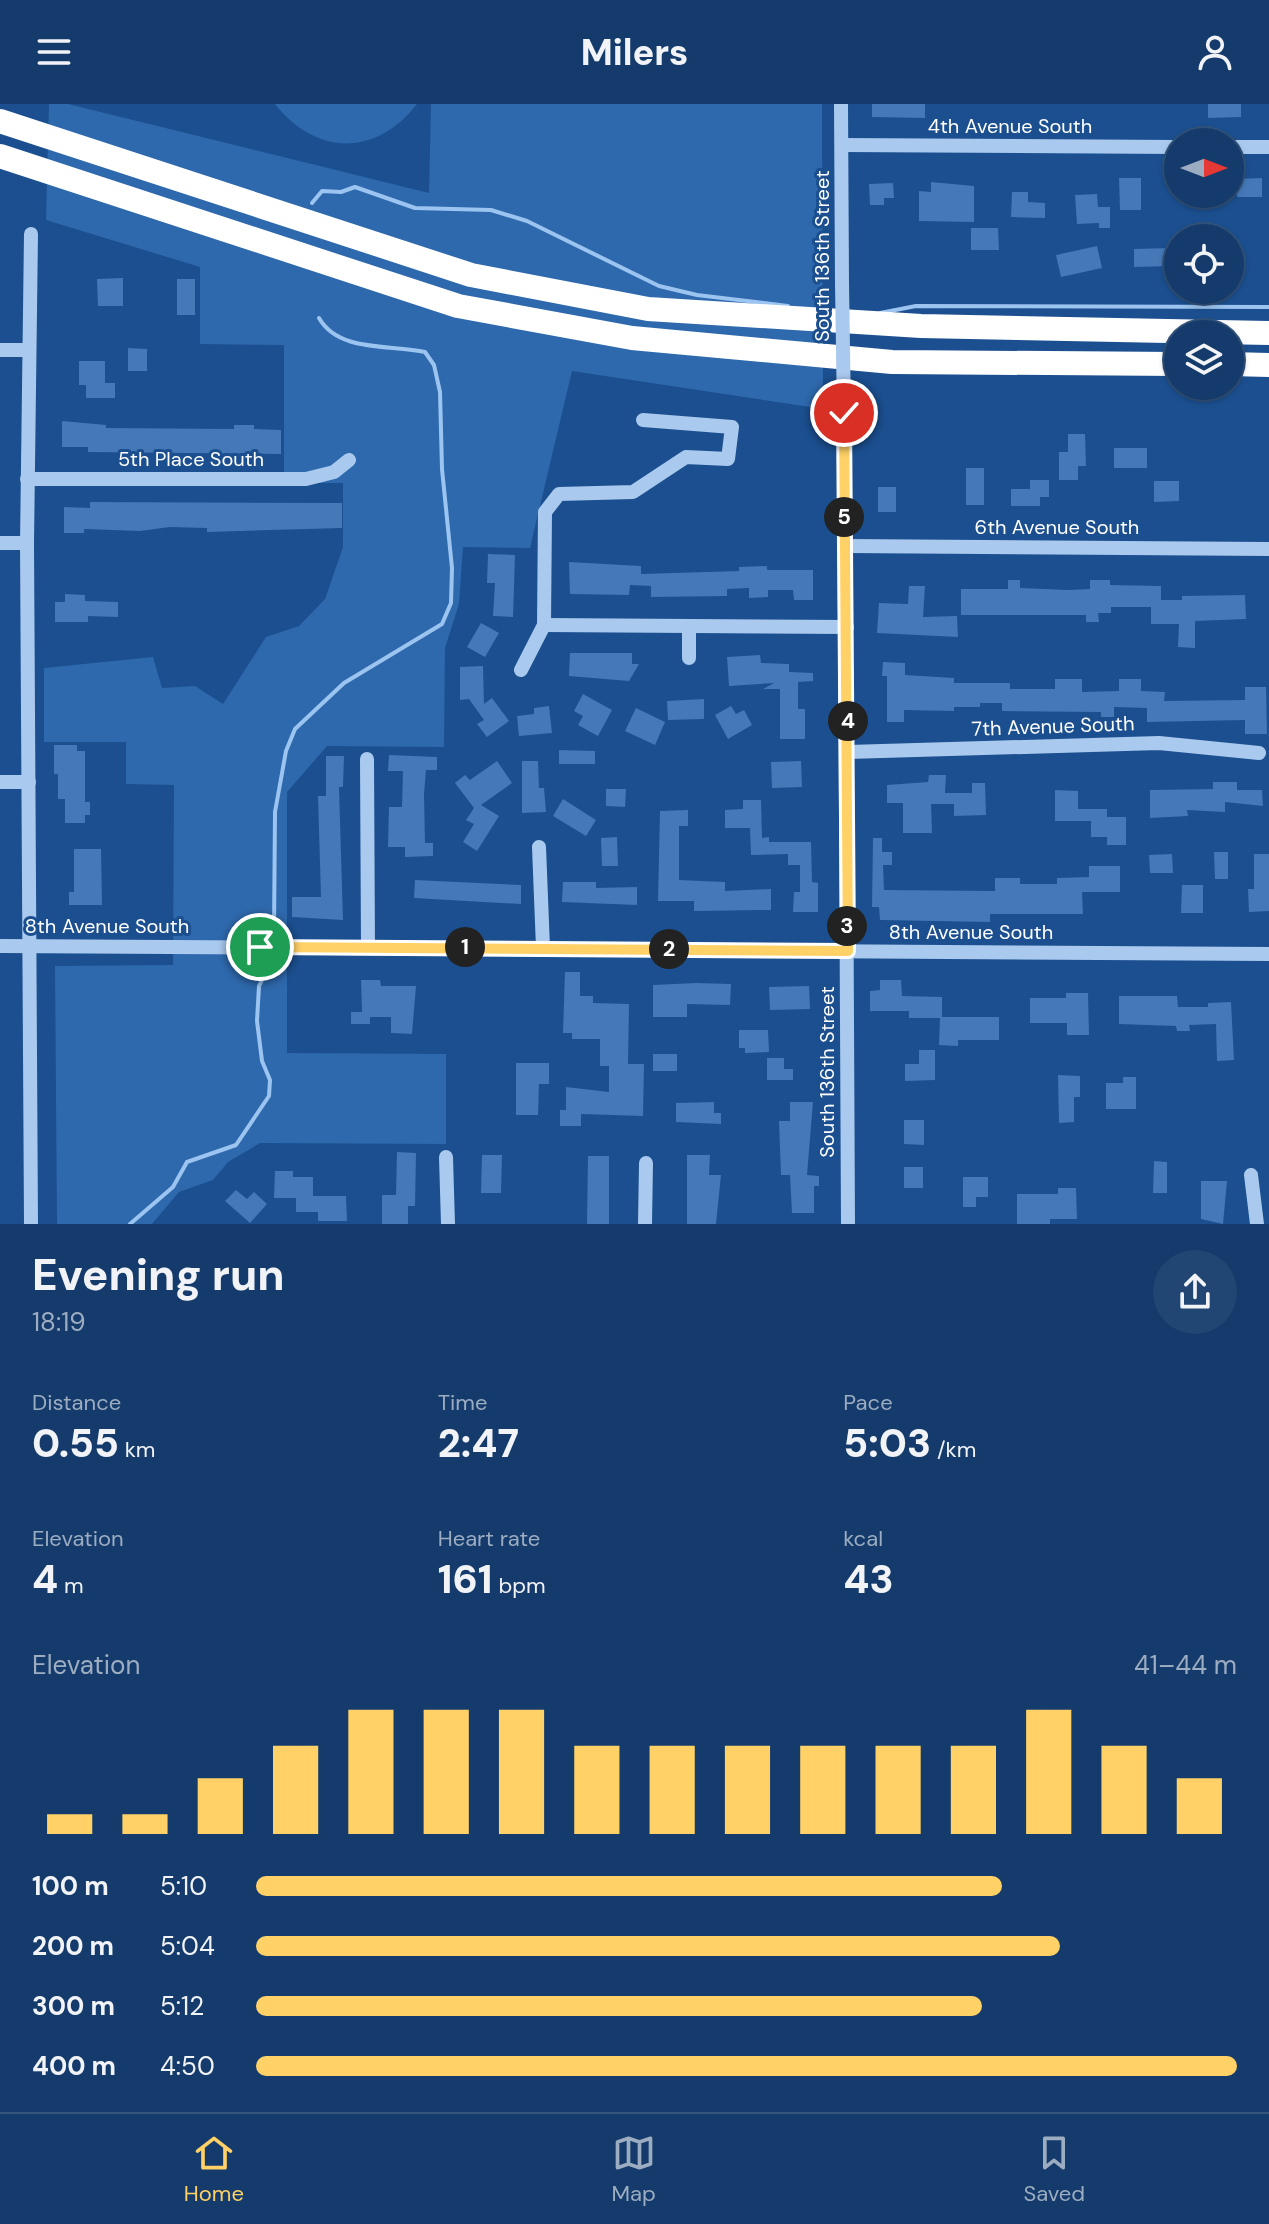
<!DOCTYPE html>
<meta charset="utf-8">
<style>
body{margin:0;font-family:"DM Sans",sans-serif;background:#214673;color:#f1f3f6;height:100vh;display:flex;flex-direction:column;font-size:30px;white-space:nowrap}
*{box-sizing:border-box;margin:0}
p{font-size:26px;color:#9dadc1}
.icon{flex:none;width:44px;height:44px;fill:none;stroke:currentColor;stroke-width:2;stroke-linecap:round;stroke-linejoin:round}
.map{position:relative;height:1120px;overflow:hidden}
.panel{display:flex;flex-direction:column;background:#143b6b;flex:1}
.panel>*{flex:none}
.needle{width:52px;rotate:90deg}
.fabs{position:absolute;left:1164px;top:24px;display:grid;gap:16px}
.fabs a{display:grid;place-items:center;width:80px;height:80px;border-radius:50%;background:#143b6b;box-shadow:0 2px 6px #0004,0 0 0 2px #33557e;font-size:40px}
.pin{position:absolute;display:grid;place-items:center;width:68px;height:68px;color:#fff;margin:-34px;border:4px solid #fff;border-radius:50%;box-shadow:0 2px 8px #0007}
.km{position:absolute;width:40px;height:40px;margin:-20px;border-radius:50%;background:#222;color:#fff;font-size:22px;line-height:40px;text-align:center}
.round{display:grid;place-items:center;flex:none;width:84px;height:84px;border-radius:42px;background:#214673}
.head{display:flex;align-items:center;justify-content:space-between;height:136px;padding:0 32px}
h1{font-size:44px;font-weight:800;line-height:60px}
.figures{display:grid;grid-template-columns:repeat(3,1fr);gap:12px;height:136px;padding:8px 32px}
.figures div{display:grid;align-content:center}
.figures b{font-size:40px;font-weight:800}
.figures small{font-size:22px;font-weight:400}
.figures p{font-size:22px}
.chart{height:224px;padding:16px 32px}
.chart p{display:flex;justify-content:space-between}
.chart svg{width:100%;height:144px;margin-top:8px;stroke:#ffd166;stroke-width:6}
ul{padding:0 32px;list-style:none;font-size:26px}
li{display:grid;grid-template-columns:128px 96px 1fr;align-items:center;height:60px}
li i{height:20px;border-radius:10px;background:#ffd166}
header{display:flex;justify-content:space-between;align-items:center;height:104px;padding:0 32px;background:#143b6b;font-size:36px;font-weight:800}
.tab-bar{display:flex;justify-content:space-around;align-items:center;height:112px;border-top:2px solid #33557e;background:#143b6b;font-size:22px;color:#9dadc1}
.tab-bar a{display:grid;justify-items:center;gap:4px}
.tab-bar .on{color:#ffd166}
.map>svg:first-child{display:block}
.green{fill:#2e69ad}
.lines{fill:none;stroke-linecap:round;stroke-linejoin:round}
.stream{stroke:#9cc4f0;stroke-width:4}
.building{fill:#4478b7}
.minor{stroke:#a9c9ee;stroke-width:14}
.highway{stroke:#fff;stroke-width:24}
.minor-bridge{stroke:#a9c9ee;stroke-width:14}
.route-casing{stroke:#fff;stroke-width:16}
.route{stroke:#ffd166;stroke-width:10}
.labels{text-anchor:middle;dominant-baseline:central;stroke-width:6;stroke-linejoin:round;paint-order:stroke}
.street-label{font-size:20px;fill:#fff;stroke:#1b4f8f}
</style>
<header><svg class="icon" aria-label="menu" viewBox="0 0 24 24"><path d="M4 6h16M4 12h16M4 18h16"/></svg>Milers<svg class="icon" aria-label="person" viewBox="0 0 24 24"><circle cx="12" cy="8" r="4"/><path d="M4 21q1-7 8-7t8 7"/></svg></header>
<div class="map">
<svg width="1269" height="1120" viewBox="0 0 1269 1120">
<rect width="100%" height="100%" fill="#1b4f8f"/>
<!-- green -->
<g class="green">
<path d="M49,0H68L429,89L431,0H822L823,305L572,267L530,444L463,443L459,500L445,544L444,643L327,642L287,688V949L446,950V1040L260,1039L228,1058L213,1076L179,1088L152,1120H57L55,862L173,861L174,681L126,680V638H44V564L153,553L162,584L195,582L223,600L266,533L299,522L325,495L343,443V379H284V241L200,240V163L46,116Z"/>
<path d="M275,0H417C376,53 316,52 275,0Z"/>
</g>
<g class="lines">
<!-- stream -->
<g class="stream">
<path d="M312,99L322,87L341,88L355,83L415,104L491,106L527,117L659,182L697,191L788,202"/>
<path d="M880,209L916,202L1269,203"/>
<path d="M274,827L275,708L286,647L295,625L344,579L442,520L451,499L452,464L442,365L440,288L434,261L425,248C391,240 339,249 319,214"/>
<path d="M130,1120L173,1083L187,1058L236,1041L269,992L270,976L262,957L257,917L259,882L269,862"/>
</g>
</g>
<!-- building -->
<g class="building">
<path d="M872,0H925V14L872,13Z"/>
<path d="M1208,0H1241V13L1208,14Z"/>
<path d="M1119,74H1141V106H1120Z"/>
<path d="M1262,74V93H1237V75Z"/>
<path d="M931,78L974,82V118L919,117V87L931,88Z"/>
<path d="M893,79L894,94H884V101H870L869,80Z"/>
<path d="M1012,88H1028V98L1045,99V114L1011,113Z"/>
<path d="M1097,90L1098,103H1110V124H1099V119L1077,120L1075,91Z"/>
<path d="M971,124H998L999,146H971Z"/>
<path d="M1097,142L1102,164L1061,173L1056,151Z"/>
<path d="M1171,144V162L1134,163V145Z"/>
<path d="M123,174V202H98L97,175Z"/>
<rect x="177" y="175" width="18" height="36"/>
<path d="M128,244L147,245V267H128Z"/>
<path d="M79,257H105V279H115V294H86V281H79Z"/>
<path d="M62,317L106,321V324L234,325V321H254V325L281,326V350L88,348V343H62Z"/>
<path d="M1068,330H1085L1086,362H1078V376H1059V348H1068Z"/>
<rect x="1114" y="344" width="33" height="20"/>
<rect x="966" y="364" width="18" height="37"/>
<path d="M1030,376H1049V393H1040V402H1011V385H1030Z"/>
<path d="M1154,377H1179V397L1154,398Z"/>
<rect x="878" y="383" width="18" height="25"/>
<path d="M90,398L342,399V424L207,428V424L170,423L140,427L84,425V429H64V403L90,404Z"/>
<path d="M488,450L515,451L513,513L493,512L495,479H487Z"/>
<path d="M569,458L641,462V470L739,467V463L767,462V466H813V496H794L793,486H768V493L749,494V484L727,485V492L651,493V482L630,481L629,491L570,490Z"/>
<path d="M1008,476H1020V484L1068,486L1090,485V476H1110V481L1161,482V496H1182V492L1245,491L1246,515L1195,517V544L1178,543L1179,520H1151V503H1111V509H1098L1099,518H1086V511H961V485H1008Z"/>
<path d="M909,482H925L923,513L957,512L958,533L877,529L879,499L908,500Z"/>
<path d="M65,490L85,491V497L118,498V513L88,512V518H55V498H65Z"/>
<path d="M481,519L499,529L485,553L467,543Z"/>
<path d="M570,549H632V560H639L629,577L569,572Z"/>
<path d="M760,551L761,559L789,560V568L813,569V577L798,578V605H805V635H780V585H763L774,579L729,582L727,553Z"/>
<path d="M883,558L905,559V571L954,574V579H1010V585H1055V575H1082V588L1119,587V575H1141V587L1165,588L1164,597L1245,596V583H1266L1267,630H1245V616L1147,618V604L1114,603V613H1101V608L1002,607V599H980V603H954V607L904,606V618H887V572H882Z"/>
<path d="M483,562L484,600L492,594L509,617L487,633L477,620L484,616L469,595L460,596V563Z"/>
<path d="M583,590L612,606L598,632L578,621L583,612L574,607Z"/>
<path d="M704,595V615L668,616L667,597Z"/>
<path d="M549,602L552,629L519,632L517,612L534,610V604Z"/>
<path d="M731,602L736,610L744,606L752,621L728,635L715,611Z"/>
<path d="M636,604L665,618L655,641L625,627Z"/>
<path d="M54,641H77V647H85V698H90V711H85V719H65V695H58V670H54Z"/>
<path d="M559,646L595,647V660H559Z"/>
<path d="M389,651L437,653V666H426L424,690L425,739H433V752L405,753V743H388L389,703H402L403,667H388Z"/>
<path d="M326,652H344L343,683H339L343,816L292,813V793H321L318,692H326Z"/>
<path d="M497,657L512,679L481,701L499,712L477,747L463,738L474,720L466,716L474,704L455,679L465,671L470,676Z"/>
<path d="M522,657H538L539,684H544L546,708L522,709Z"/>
<path d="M801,657L802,683L772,684L771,658Z"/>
<path d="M929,671H946L945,689H972V679H985L986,711L954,712V700H931L932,729H903V699H887V681L928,678Z"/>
<path d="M1213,678H1237V686H1262L1263,702L1225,698V708L1187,706L1188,712L1150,714V686L1213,685Z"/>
<path d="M606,685H626L625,703L606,702Z"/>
<path d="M1055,686L1078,687V705H1107V713H1126V741H1107V733H1091V717H1055Z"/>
<path d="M563,695L596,716L586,732L553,712Z"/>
<path d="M743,696H761L762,734L769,733V738H811L812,778L818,779V808H793L794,788H800V761H788V750L751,751L750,724H725V706L743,705Z"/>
<path d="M688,706V722H679V776L725,778V787L771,785V806L694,807V797H658L660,707Z"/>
<path d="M617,733L618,762H602L601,734Z"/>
<path d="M873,734H882V748H892V761H883L884,786L995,787V774H1020V780H1057V774L1089,773V762H1120V788H1082L1083,810H990V818L880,816L879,803H872Z"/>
<path d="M74,745H101L102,801H69V788H74Z"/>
<path d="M1214,748H1228V775H1215Z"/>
<path d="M1172,750L1173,769H1150L1149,751Z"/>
<path d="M1254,750H1269V807L1249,808L1248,785H1254Z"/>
<path d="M415,776L521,781V800L414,794Z"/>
<path d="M563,778H596V784L637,783V801L562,798Z"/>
<path d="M1182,781H1203V809H1181Z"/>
<path d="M565,868H580V892H593V899L629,900L628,960H644L643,1012L581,1010V1022H560V1006H566V983L609,988V962H600V935H572V929H563Z"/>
<path d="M361,876H380L381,882H416L412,930L391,929V913H370V920H351V908H362Z"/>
<path d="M880,876H901L902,892L942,893V913H999V936H958V942L939,941L940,914H909V907H870V887L880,886Z"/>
<path d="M696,879L731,880L730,901L687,900V913H653V881Z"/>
<path d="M809,882L810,905L770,906L769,883Z"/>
<path d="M1066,889H1088L1089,931H1067V919H1030V894H1066Z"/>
<path d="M1119,892H1177L1178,903H1208V899L1231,898L1234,956L1217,957L1216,920L1189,921L1190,927H1177L1176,922L1119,920Z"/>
<path d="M739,926H768L769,948L745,949V944H739Z"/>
<path d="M919,946H935V976L905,977V960H919Z"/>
<rect x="653" y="950" width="24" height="17"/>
<path d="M767,954H784V965H793V976H767Z"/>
<path d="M516,959H549V980H539L538,1011H516Z"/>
<path d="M1058,971L1080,972V993H1074V1018L1059,1019Z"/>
<path d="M1123,973H1136V1005H1106V979H1123Z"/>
<path d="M714,998V1009H721V1020L676,1018V999Z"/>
<path d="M790,998H813L807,1071L819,1072V1082H814V1109H792L790,1071H781L779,1017H790Z"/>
<path d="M904,1016H924V1041L904,1040Z"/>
<path d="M397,1048L416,1049L415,1102H408V1120H382V1091H396Z"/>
<path d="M482,1051H502L501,1089H481Z"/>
<path d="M687,1051H710L709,1071H721L716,1120H687Z"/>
<path d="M588,1052H609V1120H587Z"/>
<path d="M1154,1057L1167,1058V1089H1153Z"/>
<rect x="904" y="1063" width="19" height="21"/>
<path d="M275,1067H293V1073H313V1092H346L347,1117H318V1108H296V1094H274Z"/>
<path d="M963,1073H988V1093H976V1103H963Z"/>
<path d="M1201,1077H1227L1223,1120L1201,1115Z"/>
<path d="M1058,1084H1076L1077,1115H1050V1120H1017V1090H1058Z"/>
<path d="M236,1086L247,1095L254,1088L267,1100L250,1119L225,1097Z"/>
</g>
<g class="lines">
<!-- minor -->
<g class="minor">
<path d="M841,0L842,180"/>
<path d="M842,41L1178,43"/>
<path d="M1230,43H1269"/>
<path d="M31,130L27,439L31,1120"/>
<path d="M0,246H27"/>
<path d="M844,309L848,1120"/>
<path d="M27,375H306L334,368L349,356"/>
<path d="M0,439H27"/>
<path d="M845,442L1269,445"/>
<path d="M544,521L847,523"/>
<path d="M689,554V522"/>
<path d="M521,566L544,521L545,408L559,390L633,388L686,353L728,355L732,323L643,316"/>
<path d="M848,648L1159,639L1259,649"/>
<path d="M367,655L368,843"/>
<path d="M0,678H29"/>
<path d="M539,743L543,844"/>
<path d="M0,842L1269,850"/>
<path d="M446,1053L448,1120"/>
<path d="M1251,1071L1257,1120"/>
<path d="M645,1120L646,1059"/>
</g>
<!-- highway -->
<g class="highway">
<path d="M0,17L471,171L648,205L921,222L1269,229"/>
<path d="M0,52L458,202L632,234L892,258L1178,260"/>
<path d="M1230,260L1269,261"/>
</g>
<!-- minor-bridge -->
<path class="minor-bridge" d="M842,180L844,309"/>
</g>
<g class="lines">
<defs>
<path id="route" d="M260,843L848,847L844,309"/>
</defs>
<!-- route casing -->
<use href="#route" class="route-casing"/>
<!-- route -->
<use href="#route" class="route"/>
</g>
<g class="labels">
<!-- street labels -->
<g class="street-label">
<text x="1010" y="22">4th Avenue South</text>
<text transform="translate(822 152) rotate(-90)">South 136th Street</text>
<text x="191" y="355">5th Place South</text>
<text x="1057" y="423">6th Avenue South</text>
<text transform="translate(1053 622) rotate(-2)">7th Avenue South</text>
<text x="107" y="822">8th Avenue South</text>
<text x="971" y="828">8th Avenue South</text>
<text transform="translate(827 968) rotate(-90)">South 136th Street</text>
</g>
</g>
</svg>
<div class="fabs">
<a><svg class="needle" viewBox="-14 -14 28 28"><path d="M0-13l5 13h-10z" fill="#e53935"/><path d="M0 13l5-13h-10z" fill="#9dadc1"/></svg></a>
<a><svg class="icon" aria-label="locate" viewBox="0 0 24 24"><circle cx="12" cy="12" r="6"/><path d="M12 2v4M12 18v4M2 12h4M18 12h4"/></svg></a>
<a><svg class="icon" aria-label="layers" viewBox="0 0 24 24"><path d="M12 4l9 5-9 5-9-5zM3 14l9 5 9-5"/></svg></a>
</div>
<div class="pin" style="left:260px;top:843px;background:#1e9e55"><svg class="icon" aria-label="arrive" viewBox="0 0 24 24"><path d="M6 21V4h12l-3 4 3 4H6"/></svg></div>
<div class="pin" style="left:844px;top:309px;background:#d93025"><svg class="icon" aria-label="check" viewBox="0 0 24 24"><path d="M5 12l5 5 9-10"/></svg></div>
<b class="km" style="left:465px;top:843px">1</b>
<b class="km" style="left:669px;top:845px">2</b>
<b class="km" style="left:847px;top:822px">3</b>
<b class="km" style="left:848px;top:617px">4</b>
<b class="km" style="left:844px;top:413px">5</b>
</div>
<section class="panel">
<div class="head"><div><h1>Evening run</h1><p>18:19</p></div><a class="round"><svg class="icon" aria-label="share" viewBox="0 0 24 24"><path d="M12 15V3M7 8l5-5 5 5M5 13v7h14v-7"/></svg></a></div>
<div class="figures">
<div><p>Distance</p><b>0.55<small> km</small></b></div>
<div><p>Time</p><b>2:47</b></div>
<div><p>Pace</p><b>5:03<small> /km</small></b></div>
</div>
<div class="figures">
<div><p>Elevation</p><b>4<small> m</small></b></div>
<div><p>Heart rate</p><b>161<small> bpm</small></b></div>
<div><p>kcal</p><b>43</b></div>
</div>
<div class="chart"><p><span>Elevation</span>41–44 m</p>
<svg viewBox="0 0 160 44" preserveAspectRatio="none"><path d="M5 44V38M15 44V38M25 44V27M35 44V17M45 44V6M55 44V6M65 44V6M75 44V17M85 44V17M95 44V17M105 44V17M115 44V17M125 44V17M135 44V6M145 44V17M155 44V27"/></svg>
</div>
<ul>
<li><b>100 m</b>5:10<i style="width:76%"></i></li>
<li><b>200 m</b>5:04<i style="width:82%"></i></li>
<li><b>300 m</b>5:12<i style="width:74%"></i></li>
<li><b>400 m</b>4:50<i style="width:100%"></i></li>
</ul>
</section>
<nav class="tab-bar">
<a class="on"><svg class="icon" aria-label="home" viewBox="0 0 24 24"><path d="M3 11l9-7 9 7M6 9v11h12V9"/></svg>Home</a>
<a><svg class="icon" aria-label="map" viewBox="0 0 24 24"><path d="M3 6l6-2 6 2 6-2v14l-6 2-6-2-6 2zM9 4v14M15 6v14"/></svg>Map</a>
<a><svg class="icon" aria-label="saved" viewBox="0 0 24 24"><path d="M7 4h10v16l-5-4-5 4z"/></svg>Saved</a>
</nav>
